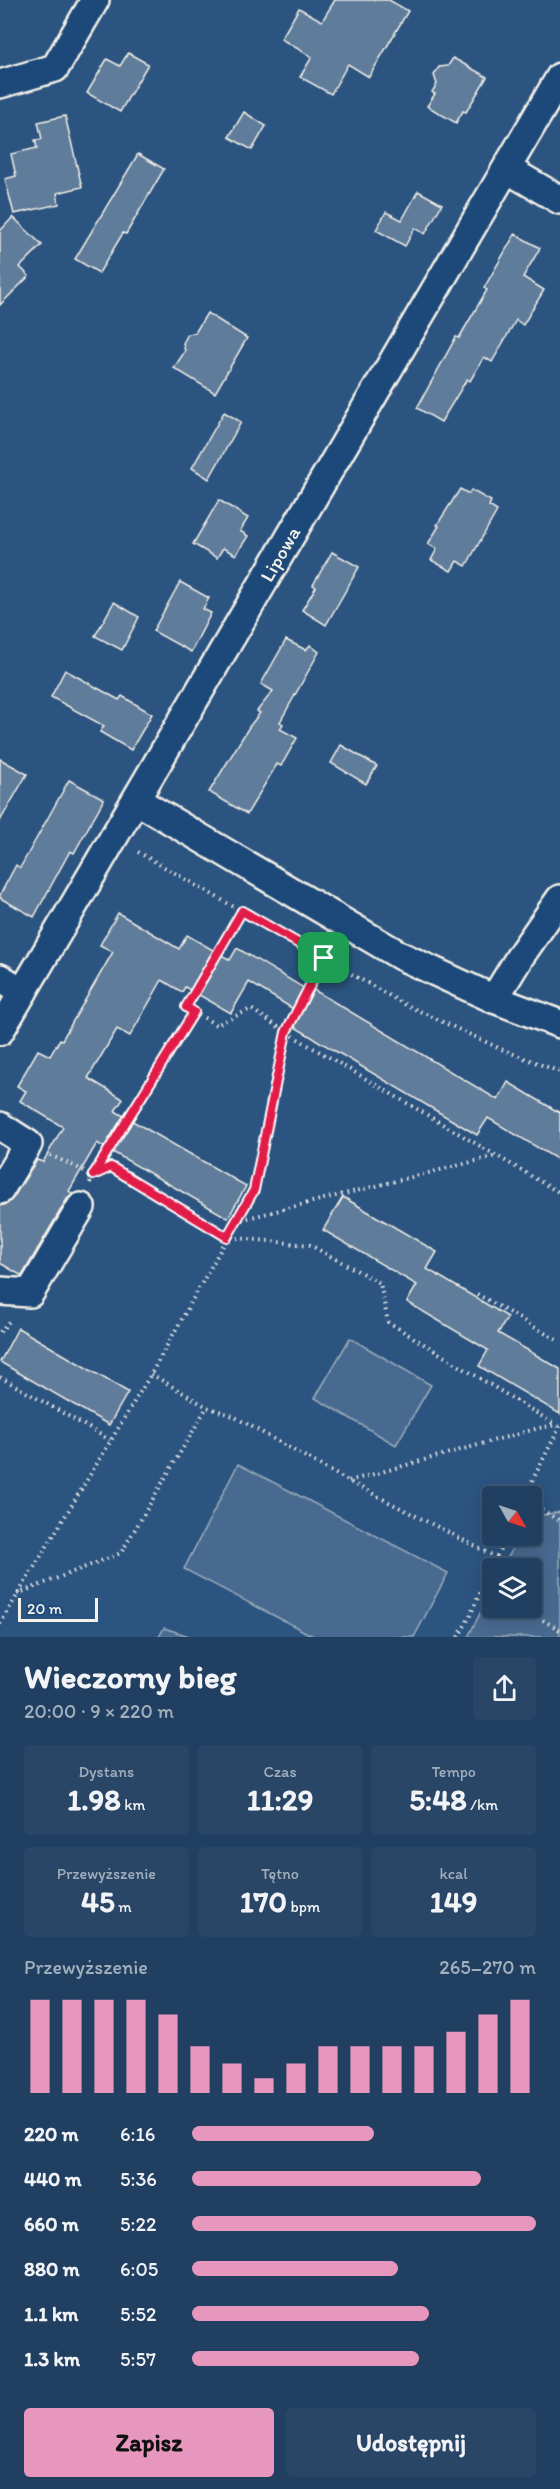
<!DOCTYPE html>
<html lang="pl">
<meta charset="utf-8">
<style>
body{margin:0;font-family:Itim,sans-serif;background:#294667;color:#f1f3f6;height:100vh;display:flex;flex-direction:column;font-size:22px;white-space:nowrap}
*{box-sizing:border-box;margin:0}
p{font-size:20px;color:#a2afbd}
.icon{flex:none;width:33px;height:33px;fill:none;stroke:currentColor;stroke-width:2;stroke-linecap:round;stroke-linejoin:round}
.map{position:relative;height:1637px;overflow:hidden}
.drawer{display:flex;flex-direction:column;background:#213f61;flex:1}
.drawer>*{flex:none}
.needle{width:39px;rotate:129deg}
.controls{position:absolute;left:482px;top:1486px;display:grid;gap:12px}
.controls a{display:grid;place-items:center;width:60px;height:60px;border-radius:6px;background:#213f61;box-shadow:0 3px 15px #0003,0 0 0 2px #3e5876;font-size:30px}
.scale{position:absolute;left:18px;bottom:15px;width:80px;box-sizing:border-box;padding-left:6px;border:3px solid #f4f1e8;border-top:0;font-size:16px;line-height:21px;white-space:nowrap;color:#f4f1e8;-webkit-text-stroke:4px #1f4a7a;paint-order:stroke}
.pin{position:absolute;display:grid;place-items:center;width:51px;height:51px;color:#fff;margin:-26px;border-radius:12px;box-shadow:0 3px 9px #0006}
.round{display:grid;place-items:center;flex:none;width:63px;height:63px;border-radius:6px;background:#294667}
.summary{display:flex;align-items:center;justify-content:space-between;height:102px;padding:0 24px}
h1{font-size:33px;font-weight:800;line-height:45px}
.metrics{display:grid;grid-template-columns:repeat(3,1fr);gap:9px;height:102px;padding:6px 24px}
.metrics div{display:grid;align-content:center;border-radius:6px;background:#294667;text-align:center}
.metrics b{font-size:30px;font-weight:800}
.metrics small{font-size:16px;font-weight:400}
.metrics p{font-size:16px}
.chart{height:168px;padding:12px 24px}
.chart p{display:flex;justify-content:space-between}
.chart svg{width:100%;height:108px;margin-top:6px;stroke:#e797bd;stroke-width:6}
.button{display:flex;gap:12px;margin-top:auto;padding:12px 24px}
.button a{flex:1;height:69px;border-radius:6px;background:#e797bd;color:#111;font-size:24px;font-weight:800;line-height:69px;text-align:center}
.button a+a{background:#294667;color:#f1f3f6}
ul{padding:0 24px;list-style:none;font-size:20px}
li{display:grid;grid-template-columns:96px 72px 1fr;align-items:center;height:45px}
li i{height:15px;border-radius:8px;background:#e797bd}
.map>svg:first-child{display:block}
.green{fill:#496b90;stroke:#9eaebc;stroke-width:1.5}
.building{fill:#5e7b9a;stroke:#f4f1e8;stroke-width:1.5}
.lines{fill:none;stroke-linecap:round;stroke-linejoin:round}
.minor-casing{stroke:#f4f1e8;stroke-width:32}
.path{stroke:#f4f1e8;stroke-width:4;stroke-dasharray:1.5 4.5;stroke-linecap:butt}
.minor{stroke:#1f4a7a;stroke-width:27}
.route-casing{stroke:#fff;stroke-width:12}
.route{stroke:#e11d48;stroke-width:8}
.labels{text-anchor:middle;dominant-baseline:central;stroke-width:4.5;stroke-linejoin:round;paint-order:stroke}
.street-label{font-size:20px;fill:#f4f1e8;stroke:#1f4a7a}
</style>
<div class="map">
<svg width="560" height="1637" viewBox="0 0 560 1637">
<rect width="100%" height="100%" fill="#2c5481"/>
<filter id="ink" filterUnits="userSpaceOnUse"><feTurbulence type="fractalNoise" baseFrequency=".0167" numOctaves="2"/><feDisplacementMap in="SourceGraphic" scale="12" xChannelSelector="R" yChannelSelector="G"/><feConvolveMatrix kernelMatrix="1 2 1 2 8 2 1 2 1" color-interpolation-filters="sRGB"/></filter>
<g filter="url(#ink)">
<!-- green -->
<g class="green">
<path d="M350,1338L431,1385L396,1445L315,1398Z"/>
<path d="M238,1464L448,1573L414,1637H315L184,1569Z"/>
<path d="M560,1512V1637H468L492,1590V1608H531V1569H502L519,1536H531V1517Z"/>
<path d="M164,1628L192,1637H159Z"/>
</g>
<!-- building -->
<g class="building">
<path d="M335,0H389L408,11L369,77L348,64L331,94L300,77L312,57L281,39L299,8L322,21Z"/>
<path d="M128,53L148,64L120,112L87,93L107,59L120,66Z"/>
<path d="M453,58L487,77L466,112L463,111L456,123L427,106L435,94L432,92L437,84L434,75L439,67L448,66Z"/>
<path d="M244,112L266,126L252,150L229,137Z"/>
<path d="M65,116L82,187L57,193L59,204L14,214L5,179L16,176L11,154L37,148L35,140L42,139L38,122Z"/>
<path d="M138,154L164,169L126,234L123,233L99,273L75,259Z"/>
<path d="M418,191L442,204L425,234L415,228L405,246L376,230L386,212L402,220Z"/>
<path d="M13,217L42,245L20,267L29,276L0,305V231Z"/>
<path d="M515,234L540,248L523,277L544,290L523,325L516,320L492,362L484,357L470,381L467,379L441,422L417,408L456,337L459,338L487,290L484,288Z"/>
<path d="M207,313L247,338L215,393L174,368L185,351L183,343L188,334L195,333Z"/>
<path d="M224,412L241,422L209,479L192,468Z"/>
<path d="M460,489L469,494L471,490L491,501L489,506L497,511L466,566L457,561L451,571L431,560L437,549L428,544L439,526L437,525Z"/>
<path d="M219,500L248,518L240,531L248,536L236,555L223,548L217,558L193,544Z"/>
<path d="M332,552L359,567L326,625L302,610L316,587L313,585Z"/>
<path d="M180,582L209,598L203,609L211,613L191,652L153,631Z"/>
<path d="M114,602L139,617L122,650L95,636Z"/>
<path d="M286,640L306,650L310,645L319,652L280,722L283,724L280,729L297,738L281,766L277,764L247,814L209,792L249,727L260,713L257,711L273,691L261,684Z"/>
<path d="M65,670L119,700L122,696L152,714L131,750L100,732L104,726L51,697Z"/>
<path d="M341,745L377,766L366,784L331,763Z"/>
<path d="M0,759L27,774L0,821Z"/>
<path d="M69,780L104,799L74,853L70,851L34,917L0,898V895L16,865L20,868Z"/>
<path d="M118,913L179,949L187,935L230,960L237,948L312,993L314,990L498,1100L508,1082L560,1113V1161L488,1118L477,1135L293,1026L300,1013L249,982L231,1013L185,987L182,992L162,980L130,1036L117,1029L88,1078L123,1099L115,1111L246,1186L228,1218L97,1143L69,1191L73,1194L67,1199L22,1276L0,1263V1206L7,1204L13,1198L37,1160L43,1162L63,1127L20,1101L26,1091L17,1086L38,1050L50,1056L60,1039L62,1040L113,952L100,945Z"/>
<path d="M343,1197L437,1252L427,1269L508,1317L498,1333L560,1369V1414L479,1366L488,1350L407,1302L417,1285L323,1230Z"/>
<path d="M18,1328L128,1392L109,1425L0,1362Z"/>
</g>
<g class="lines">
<defs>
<g id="minor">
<path d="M0,84L55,68L95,0"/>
<path d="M507,169L560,200"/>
<path d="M136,800L401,956L494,999L560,1024"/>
<path d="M0,978L23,992"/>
<path d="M494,999L521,955L560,899"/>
<path d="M0,1031L560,77"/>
<path d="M0,1126L28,1144L0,1190"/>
<path d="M0,1291L30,1293L81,1207"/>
</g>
</defs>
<!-- minor casing -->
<use href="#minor" class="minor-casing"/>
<!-- path -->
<g class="path">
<path d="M138,852L402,1003L501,1049L560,1072"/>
<path d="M242,911L186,1007L216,1025L251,1009L286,1032L560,1193"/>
<path d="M50,1155L93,1175L194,1012"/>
<path d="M90,1183L93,1175L111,1167L227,1237L310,1245L380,1283L388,1322L556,1425"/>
<path d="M236,1221L496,1156"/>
<path d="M477,1294L560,1342"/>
<path d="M0,1332L11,1319"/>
<path d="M151,1374L207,1407L233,1416L348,1481L496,1557L499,1569"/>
<path d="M0,1377L110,1440"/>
<path d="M349,1481L539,1428L556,1425L559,1427"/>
<path d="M524,1497L560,1426"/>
<path d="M531,1504L560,1521"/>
<path d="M17,1594L121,1553L207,1407"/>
<path d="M522,1608L560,1630"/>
<path d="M0,1624L151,1374L254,1190L286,1032L325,958"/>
<path d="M458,1637L467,1622L506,1536"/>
</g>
<!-- minor -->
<use href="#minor" class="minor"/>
</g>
</g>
<g class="lines" filter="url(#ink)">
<defs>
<path id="route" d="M242,911L324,958L286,1032L254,1190L227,1237L111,1167L93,1175L194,1012L186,1007Z"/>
</defs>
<!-- route casing -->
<use href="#route" class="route-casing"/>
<!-- route -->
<use href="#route" class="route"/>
</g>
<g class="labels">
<!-- street labels -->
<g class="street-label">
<text transform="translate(280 554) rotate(-60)">Lipowa</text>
</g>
</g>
</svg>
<div class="controls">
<a><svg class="needle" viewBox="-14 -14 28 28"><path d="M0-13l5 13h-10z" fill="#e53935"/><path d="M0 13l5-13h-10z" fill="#a2afbd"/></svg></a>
<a><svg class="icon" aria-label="layers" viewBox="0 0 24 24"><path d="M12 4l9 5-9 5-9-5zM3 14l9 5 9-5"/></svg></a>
</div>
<div class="scale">20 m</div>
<div class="pin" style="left:324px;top:958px;background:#1e9e55"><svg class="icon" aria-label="arrive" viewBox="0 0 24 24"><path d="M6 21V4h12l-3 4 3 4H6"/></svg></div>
</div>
<section class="drawer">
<div class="summary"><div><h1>Wieczorny bieg</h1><p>20:00 · 9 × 220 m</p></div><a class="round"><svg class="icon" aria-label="share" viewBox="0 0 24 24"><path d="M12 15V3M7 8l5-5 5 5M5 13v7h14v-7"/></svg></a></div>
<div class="metrics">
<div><p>Dystans</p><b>1.98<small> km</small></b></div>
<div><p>Czas</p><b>11:29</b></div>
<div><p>Tempo</p><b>5:48<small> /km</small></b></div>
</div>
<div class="metrics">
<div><p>Przewyższenie</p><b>45<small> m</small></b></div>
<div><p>Tętno</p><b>170<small> bpm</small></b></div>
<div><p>kcal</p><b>149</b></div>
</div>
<div class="chart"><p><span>Przewyższenie</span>265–270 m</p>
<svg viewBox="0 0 160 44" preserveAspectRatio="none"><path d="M5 44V6M15 44V6M25 44V6M35 44V6M45 44V12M55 44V25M65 44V32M75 44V38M85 44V32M95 44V25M105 44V25M115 44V25M125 44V25M135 44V19M145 44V12M155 44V6"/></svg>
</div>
<ul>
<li><b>220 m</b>6:16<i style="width:53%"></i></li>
<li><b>440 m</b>5:36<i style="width:84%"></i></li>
<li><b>660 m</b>5:22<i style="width:100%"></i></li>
<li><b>880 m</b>6:05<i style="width:60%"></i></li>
<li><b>1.1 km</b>5:52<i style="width:69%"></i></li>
<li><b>1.3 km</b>5:57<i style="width:66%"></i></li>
</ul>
<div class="button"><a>Zapisz</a><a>Udostępnij</a></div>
</section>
